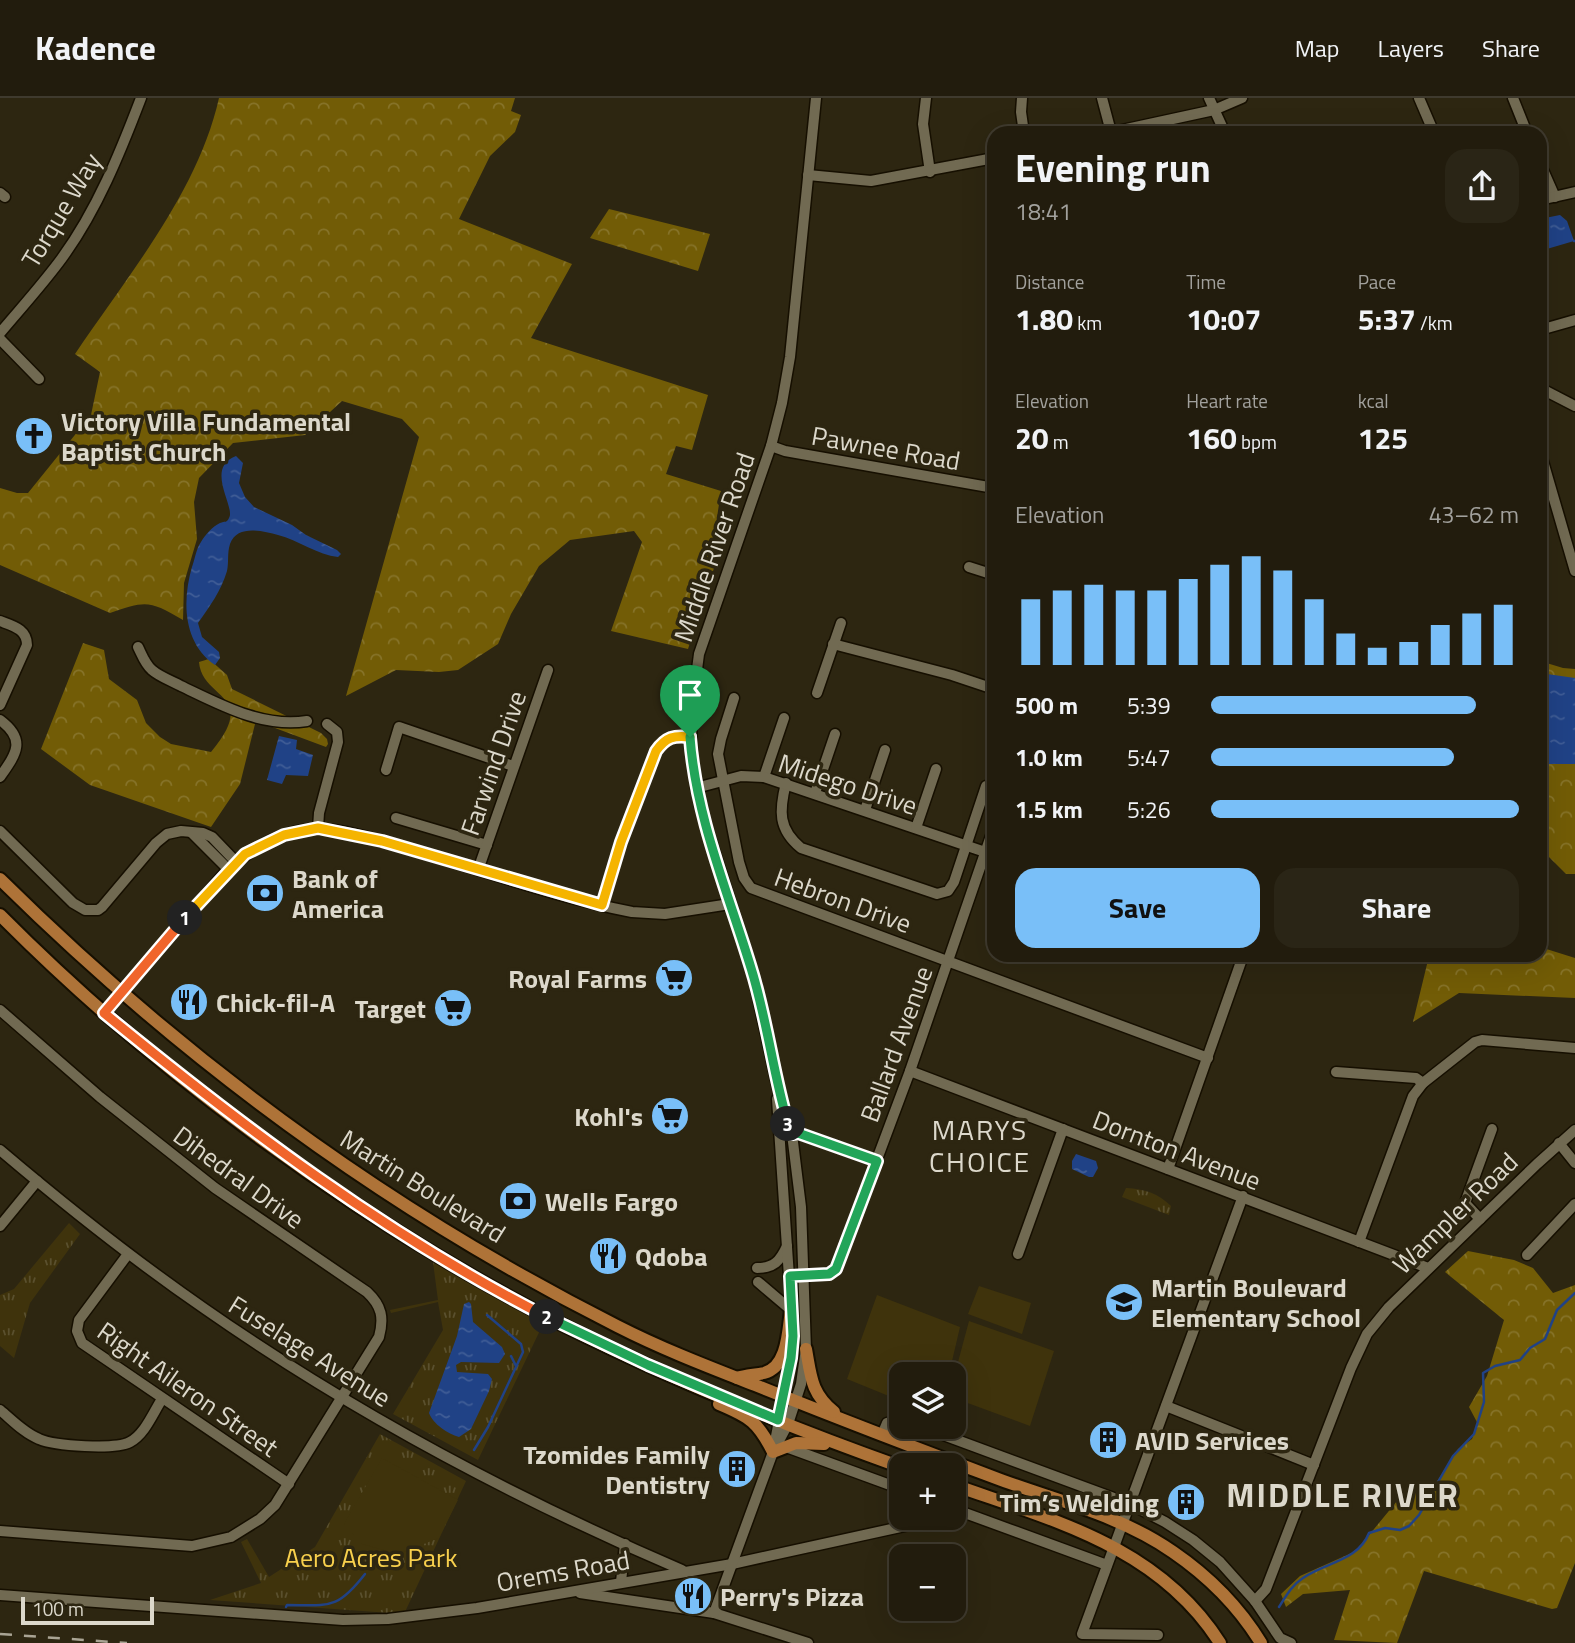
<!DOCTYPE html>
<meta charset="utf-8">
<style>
body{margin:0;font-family:"Titillium Web",sans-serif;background:#2a2516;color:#f1f3f6;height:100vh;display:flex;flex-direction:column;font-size:26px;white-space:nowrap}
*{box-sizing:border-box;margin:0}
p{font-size:23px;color:#a2a19d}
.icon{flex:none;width:38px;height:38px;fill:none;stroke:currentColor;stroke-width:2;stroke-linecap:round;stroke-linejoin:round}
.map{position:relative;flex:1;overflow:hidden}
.details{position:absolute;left:987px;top:28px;width:560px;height:836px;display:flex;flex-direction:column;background:#221c0d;border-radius:21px;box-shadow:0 7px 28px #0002,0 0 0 2px #3f3a2e}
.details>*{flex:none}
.controls{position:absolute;left:889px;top:1264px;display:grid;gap:14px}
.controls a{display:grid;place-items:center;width:77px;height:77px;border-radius:14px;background:#221c0d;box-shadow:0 7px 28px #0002,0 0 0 2px #3f3a2e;font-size:35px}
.scale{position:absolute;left:21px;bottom:18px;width:133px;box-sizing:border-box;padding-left:7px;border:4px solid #dcd8cb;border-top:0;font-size:19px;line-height:24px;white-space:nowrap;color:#dcd8cb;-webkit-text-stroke:5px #2d2611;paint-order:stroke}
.pin{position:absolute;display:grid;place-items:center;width:60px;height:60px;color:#fff;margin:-72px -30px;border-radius:50% 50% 50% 0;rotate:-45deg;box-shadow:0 0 7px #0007}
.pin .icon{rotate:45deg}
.km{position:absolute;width:35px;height:35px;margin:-18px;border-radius:50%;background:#222;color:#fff;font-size:19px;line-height:35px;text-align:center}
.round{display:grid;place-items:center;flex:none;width:74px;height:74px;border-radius:21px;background:#2a2516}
.head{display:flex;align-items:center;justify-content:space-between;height:119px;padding:0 28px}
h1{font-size:38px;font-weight:700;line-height:52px}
.figures{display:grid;grid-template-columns:repeat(3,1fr);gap:10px;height:119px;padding:7px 28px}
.figures div{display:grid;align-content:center}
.figures b{font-size:30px;font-weight:700}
.figures small{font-size:19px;font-weight:400}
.figures p{font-size:19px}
.chart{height:196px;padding:14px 28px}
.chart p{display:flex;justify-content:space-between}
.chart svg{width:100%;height:126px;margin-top:7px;stroke:#79bff8;stroke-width:6}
.cta{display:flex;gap:14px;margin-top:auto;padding:14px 28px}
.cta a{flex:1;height:80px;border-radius:21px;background:#79bff8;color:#111;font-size:28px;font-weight:700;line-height:80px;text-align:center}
.cta a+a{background:#2a2516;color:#f1f3f6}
ul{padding:0 28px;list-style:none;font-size:23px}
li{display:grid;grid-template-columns:112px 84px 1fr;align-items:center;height:52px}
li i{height:18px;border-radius:9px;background:#79bff8}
header{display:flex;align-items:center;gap:42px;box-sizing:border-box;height:98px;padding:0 35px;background:#221c0d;border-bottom:2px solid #3f3a2e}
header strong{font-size:33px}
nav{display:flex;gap:38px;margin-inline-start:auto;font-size:24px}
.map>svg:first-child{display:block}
.forest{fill:url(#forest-crowns)}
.park{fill:url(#park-tufts)}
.pitch{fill:#3f330c}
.water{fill:url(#water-ripples)}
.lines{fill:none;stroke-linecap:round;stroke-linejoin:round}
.stream{stroke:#204286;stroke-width:2.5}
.minor-casing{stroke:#160f00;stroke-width:13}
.major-casing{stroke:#160f00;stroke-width:16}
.minor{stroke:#716a52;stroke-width:10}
.major{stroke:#ae7338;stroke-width:12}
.rail{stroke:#a9a494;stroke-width:2.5;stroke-dasharray:12 12;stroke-linecap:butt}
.split-1-casing{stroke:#fff;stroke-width:14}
.split-2-casing{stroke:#fff;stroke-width:14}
.split-3-casing{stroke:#fff;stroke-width:14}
.split-4-casing{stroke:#fff;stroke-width:14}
.split-1{stroke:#f5b400;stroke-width:9}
.split-2{stroke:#f0652b;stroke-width:9}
.split-3{stroke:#22a559;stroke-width:9}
.split-4{stroke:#22a559;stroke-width:9}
.labels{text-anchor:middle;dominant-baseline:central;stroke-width:7;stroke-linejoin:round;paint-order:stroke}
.street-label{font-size:26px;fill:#dcd8cb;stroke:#2d2611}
.poi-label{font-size:26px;font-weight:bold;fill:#dcd8cb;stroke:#2d2611;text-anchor:start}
.park-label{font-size:26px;fill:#f8d04d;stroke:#2d2611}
.neighbourhood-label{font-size:28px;letter-spacing:2px;fill:#dcd8cb;stroke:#2d2611}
.district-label{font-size:33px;font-weight:bold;letter-spacing:2px;fill:#dcd8cb;stroke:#2d2611}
</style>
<header>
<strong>Kadence</strong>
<nav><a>Map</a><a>Layers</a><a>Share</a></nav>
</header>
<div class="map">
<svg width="1575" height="1545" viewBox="0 0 1575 1545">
<defs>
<pattern id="forest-crowns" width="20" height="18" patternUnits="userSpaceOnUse" patternTransform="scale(1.75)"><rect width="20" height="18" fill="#725c06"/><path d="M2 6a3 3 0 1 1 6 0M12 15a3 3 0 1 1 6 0" fill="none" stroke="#867329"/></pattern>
<pattern id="park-tufts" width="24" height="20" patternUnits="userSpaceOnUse" patternTransform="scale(1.75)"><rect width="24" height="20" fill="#3f330c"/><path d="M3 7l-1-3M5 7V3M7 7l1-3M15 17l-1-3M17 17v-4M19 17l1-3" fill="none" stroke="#5a502e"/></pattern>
<pattern id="water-ripples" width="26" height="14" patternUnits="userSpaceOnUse" patternTransform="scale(1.75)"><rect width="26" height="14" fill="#204286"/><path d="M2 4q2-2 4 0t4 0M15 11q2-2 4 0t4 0" fill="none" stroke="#405d96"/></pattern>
</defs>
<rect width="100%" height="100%" fill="#2d2611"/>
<!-- forest -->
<g class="forest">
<path d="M219,0H515L511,13L521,17L515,34L490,58L459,121L572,166L531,240L708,297L692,352L676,348L666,376L721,393L716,426L724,439L688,551L611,533L642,444L634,433L570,442L539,468L511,516L498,546L458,572L439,574L396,572L346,598L419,339L402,321L342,303L305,337L233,345L199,380L194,404L197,441L184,485L183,522C150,503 147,502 110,515L0,467V390L17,395H28L91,317L100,274L75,256C128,177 198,94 219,0Z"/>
<path d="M609,111L710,136L698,173L590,140Z"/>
<path d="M83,545L104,552L109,581L137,602L146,625L160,639L171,646L211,654C260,595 202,602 199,564L209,561L227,577L232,591L321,635L327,641L328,646L326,649L267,627L255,626L240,686L211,729L90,687L41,651Z"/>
<path d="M1540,563L1563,570L1575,571V776H1566L1545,755L1540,753Z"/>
<path d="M1540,849L1575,860V900L1459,895L1413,924L1429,858H1540Z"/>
<path d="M1468,1153L1514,1162L1533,1170L1553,1195L1575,1187V1465L1557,1510L1552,1511L1424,1473L1397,1545L1334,1542L1350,1492L1303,1496L1286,1509L1281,1496L1300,1478L1356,1453L1411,1386L1434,1388L1458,1351L1472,1341L1478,1326L1469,1309L1487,1278L1504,1222L1445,1174Z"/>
</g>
<!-- park -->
<g class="park">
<path d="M1126,1090C1145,1091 1157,1095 1171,1108L1169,1117L1122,1099Z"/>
<path d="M69,1125L80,1136L30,1205L14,1260L0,1248V1197L14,1191Z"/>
<path d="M433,1164L543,1226L478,1362L393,1316L443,1232L438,1204L391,1215L390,1212L438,1202Z"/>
<path d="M380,1336L466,1383L404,1516L210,1502L261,1485L241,1444L247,1441L269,1479L315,1449Z"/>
</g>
<!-- pitch -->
<g class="pitch">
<path d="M979,1188L1031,1205L1022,1236L968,1216Z"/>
<path d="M877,1197L960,1229L949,1276H901V1303L847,1281Z"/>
<path d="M969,1223L1054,1253L1030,1328L954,1300V1279Z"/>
<path d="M382,1360L458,1402L439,1440L398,1456L362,1446L344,1426Z"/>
</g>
<!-- water -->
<g class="water">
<path d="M1560,117L1567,123L1574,143L1540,153V121Z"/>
<path d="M236,358L243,365L239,385L245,399L254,409L292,427L306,437L337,452L341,456L338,459C318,457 298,442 278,437C263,433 237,426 230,446C227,455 229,464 227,473C221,493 210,508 198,525L202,539L219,554L220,560L215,567C183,545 182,503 192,469C195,461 196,451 201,444C205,437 213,428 220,425C225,423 227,425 229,420C236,409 204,370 236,358Z"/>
<path d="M1540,575L1575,580V666H1540Z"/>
<path d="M279,638L297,642L296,651L313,657L308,678L286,677L282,686L267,682Z"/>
<path d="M1076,1056L1096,1063L1098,1070L1093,1079H1089L1072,1071V1063Z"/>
<path d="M469,1204L471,1206L473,1224L502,1249L505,1256L499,1265L461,1264L456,1267L457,1274L488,1276L492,1281L489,1293L471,1331L459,1339C448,1336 433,1326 429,1315L457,1238L464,1206Z"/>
</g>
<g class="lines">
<!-- stream -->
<g class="stream">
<path d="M1574,143H1575"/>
<path d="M511,1258L516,1268"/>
<path d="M474,1352L488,1329L523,1254L521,1246L487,1217"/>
<path d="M286,1509L287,1507C330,1507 337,1512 365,1476"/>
<path d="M1279,1509C1286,1498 1292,1487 1303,1480C1326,1464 1358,1463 1369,1435L1385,1430L1400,1432L1409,1428L1419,1417L1453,1358L1474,1336L1484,1304L1483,1275L1495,1268L1520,1262L1530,1250L1545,1241L1557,1212L1575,1195"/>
</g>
<defs>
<g id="minor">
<path d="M926,0L923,26L930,74"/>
<path d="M1022,0L1021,14L1024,35"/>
<path d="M1102,0L1111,34"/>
<path d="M1209,0L1225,35"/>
<path d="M1419,0L1434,35"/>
<path d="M1513,0L1527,35"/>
<path d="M1108,35L1214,12L1242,0"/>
<path d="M1540,65L1555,99"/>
<path d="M808,77L871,83L994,60"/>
<path d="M0,95L5,99"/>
<path d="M1540,102L1575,94"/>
<path d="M1540,232L1575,222"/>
<path d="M0,235C21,210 43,186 62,160C97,112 120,55 141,0"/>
<path d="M0,241L39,281"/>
<path d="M1540,290L1575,308"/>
<path d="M771,348L785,353L994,390"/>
<path d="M1540,353L1575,473"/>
<path d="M969,469L994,477"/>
<path d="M0,523C13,528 27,531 27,547L0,607"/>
<path d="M833,546L952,577L994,591"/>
<path d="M138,549C142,557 145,566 152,572C160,579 172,583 181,588C221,607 262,630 307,623"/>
<path d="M817,595L841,525"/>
<path d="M734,600L721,641L718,656L739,764L744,780L751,790L1208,960"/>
<path d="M0,622C27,642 16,656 0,679"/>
<path d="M386,672L399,629L513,668"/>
<path d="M764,679L784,620"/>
<path d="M786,685C779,713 778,731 801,750L937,796L948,793L954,784L986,688"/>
<path d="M696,690L741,678L764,679L994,757"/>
<path d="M815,695L835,636"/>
<path d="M865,712L885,652"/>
<path d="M396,720L487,747"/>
<path d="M318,730L319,715L338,644L337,634L327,626"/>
<path d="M916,730L936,671"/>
<path d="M0,733L73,805L85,812H98L102,809L156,745L167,736L181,733L203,735L212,739L236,764"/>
<path d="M192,735L228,771"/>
<path d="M478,772L548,572"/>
<path d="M602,807L621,744L656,653C666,639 674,637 690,639"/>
<path d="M0,912L100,999L215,1090L367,1194C382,1208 384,1220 379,1239L275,1407L260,1421L231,1439L192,1448L0,1433"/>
<path d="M104,915L228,771C253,750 284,730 318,731C349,731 387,745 416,753C487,774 559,800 632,814L665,816L730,806"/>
<path d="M910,973L1428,1170"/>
<path d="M1336,974L1416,980L1423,985"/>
<path d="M792,1036L798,1035L877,1063"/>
<path d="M1559,1045L1575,1065"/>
<path d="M0,1052C66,1108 134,1162 205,1211C354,1315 516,1401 682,1472"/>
<path d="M1168,1071L1243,858"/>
<path d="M1480,1121L1465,1105L1492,1031"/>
<path d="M0,1128L37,1083"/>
<path d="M1359,1144L1413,998L1423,985L1475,944L1482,942L1575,950"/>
<path d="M128,1156L79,1222L77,1233L82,1245L289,1386"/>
<path d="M1018,1156L1063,1031"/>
<path d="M1527,1157L1575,1106"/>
<path d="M757,1170C774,1170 780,1163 787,1148"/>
<path d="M790,1178L829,1176L836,1171L910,973L994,729"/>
<path d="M758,1184L791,1212"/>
<path d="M1166,1308L1314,1367"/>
<path d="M0,1312C12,1322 24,1335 39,1341C55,1348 115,1352 130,1344C145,1336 153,1315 162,1301"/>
<path d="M919,1328L1130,1406L1165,1424L1193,1442L1220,1464L1255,1503L1280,1540L1291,1545"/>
<path d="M882,1337L887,1325L901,1322"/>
<path d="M786,1349L901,1391"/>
<path d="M773,1354L791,1260L793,1238L777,1001"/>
<path d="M954,1411L1107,1467"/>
<path d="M621,1484L625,1446"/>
<path d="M580,1495L714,1515L808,1545"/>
<path d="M0,1497L343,1522L388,1521L477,1510L732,1466L905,1428L917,1419"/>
<path d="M1255,1503L1266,1491L1351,1270L1367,1236L1389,1209L1537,1066L1575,1032"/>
<path d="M714,1515L773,1354L788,1326L801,1286L806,1251L801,1109L792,1036L777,987L752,872L700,708L692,657L691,618L699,556L771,348L782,305L790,259L816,0"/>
<path d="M1158,1537L1082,1536L1243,1098"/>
</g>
<g id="major">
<path d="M0,781C183,962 387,1112 617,1228C662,1251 709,1269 755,1287C837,1320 918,1351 1001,1382C1058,1403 1122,1418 1173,1454C1208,1478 1239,1509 1261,1545"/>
<path d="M0,817C152,970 341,1110 532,1211C650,1273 775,1324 901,1369"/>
<path d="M806,1251C811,1279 811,1295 834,1314"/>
<path d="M737,1280C746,1277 755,1277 764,1275C788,1269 788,1232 791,1212"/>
<path d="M719,1306C750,1319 758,1324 773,1354L796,1345L824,1346"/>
<path d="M954,1387C1055,1423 1159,1449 1220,1545"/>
</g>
</defs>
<!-- minor casing -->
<use href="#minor" class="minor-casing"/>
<!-- major casing -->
<use href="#major" class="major-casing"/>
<!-- minor -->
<use href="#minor" class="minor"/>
<!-- major -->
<use href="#major" class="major"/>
<!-- rail -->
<path class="rail" d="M0,1536L127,1545"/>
</g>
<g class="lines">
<defs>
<path id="split-1" d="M185,820L245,756L284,737L318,730L382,743L602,807L621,744L656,653C666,639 674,637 690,639"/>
<path id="split-2" d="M185,820L104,915C243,1029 386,1137 547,1219"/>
<path id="split-3" d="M547,1219L648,1267L778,1322L791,1260L793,1238L790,1178L829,1176L836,1171L877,1063L798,1035L792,1036L788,1026"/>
<path id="split-4" d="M690,639C696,720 728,794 751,870C767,921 773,975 788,1026"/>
</defs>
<!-- split-1 casing -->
<use href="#split-1" class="split-1-casing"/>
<!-- split-2 casing -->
<use href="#split-2" class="split-2-casing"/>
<!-- split-3 casing -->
<use href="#split-3" class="split-3-casing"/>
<!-- split-4 casing -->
<use href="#split-4" class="split-4-casing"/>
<!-- split-1 -->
<use href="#split-1" class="split-1"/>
<!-- split-2 -->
<use href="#split-2" class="split-2"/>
<!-- split-3 -->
<use href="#split-3" class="split-3"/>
<!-- split-4 -->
<use href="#split-4" class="split-4"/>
</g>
<!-- icons -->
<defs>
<symbol id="church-disc" viewBox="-11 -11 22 22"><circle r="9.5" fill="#79bff8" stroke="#2d2611"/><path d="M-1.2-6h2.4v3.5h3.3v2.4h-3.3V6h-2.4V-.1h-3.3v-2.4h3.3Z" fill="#111"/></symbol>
<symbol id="bank-disc" viewBox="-11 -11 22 22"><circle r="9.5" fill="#79bff8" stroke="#2d2611"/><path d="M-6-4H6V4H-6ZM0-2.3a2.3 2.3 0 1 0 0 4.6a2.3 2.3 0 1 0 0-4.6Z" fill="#111"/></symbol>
<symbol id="supermarket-disc" viewBox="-11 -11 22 22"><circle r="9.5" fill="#79bff8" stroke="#2d2611"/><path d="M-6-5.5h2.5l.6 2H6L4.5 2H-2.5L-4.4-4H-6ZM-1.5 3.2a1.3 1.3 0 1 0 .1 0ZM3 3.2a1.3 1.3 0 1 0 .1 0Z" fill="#111"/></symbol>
<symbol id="restaurant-disc" viewBox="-11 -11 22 22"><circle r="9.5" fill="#79bff8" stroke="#2d2611"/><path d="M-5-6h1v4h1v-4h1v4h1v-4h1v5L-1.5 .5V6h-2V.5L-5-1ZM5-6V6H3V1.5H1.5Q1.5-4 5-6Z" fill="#111"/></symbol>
<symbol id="school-disc" viewBox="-11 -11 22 22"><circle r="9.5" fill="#79bff8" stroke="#2d2611"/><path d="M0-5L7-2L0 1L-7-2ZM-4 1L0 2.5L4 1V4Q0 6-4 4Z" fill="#111"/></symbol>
<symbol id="building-disc" viewBox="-11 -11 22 22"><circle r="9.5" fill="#79bff8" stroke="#2d2611"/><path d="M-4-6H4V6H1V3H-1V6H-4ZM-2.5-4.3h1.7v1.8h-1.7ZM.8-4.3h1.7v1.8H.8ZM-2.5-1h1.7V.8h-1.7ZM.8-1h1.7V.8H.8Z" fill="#111"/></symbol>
</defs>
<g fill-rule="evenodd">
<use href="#church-disc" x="12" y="316" width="44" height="44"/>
<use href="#bank-disc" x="243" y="773" width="44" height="44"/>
<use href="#supermarket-disc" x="652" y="858" width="44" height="44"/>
<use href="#restaurant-disc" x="167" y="882" width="44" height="44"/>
<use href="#supermarket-disc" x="431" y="888" width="44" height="44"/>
<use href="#supermarket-disc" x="648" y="996" width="44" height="44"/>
<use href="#bank-disc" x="496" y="1081" width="44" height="44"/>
<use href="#restaurant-disc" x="586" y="1136" width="44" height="44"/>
<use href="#school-disc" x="1102" y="1182" width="44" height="44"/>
<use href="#building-disc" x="1086" y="1320" width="44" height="44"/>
<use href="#building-disc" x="715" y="1349" width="44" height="44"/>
<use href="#building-disc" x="1164" y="1382" width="44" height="44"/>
<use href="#restaurant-disc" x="671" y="1476" width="44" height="44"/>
</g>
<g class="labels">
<!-- street labels -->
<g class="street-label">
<text transform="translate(61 112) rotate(-59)">Torque Way</text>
<text transform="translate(886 350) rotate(10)">Pawnee Road</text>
<text transform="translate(714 449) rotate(-71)">Middle River Road</text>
<text transform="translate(493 665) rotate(-71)">Farwind Drive</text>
<text transform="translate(848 686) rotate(18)">Midego Drive</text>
<text transform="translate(843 802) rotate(20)">Hebron Drive</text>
<text transform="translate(896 946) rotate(-70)">Ballard Avenue</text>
<text transform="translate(1177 1052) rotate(21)">Dornton Avenue</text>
<text transform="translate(239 1079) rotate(36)">Dihedral Drive</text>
<text transform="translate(423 1088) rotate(32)">Martin Boulevard</text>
<text transform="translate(1455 1115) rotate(-44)">Wampler Road</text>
<text transform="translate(310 1253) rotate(32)">Fuselage Avenue</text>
<text transform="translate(188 1291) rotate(35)">Right Aileron Street</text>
<text transform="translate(563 1473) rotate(-10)">Orems Road</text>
</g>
<!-- poi labels -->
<g class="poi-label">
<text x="61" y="323">Victory Villa Fundamental<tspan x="61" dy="30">Baptist Church</tspan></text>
<text x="292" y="780">Bank of<tspan x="292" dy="30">America</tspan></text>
<text x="647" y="880" text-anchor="end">Royal Farms</text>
<text x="216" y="904">Chick-fil-A</text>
<text x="426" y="910" text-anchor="end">Target</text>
<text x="643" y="1018" text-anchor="end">Kohl's</text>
<text x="545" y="1103">Wells Fargo</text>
<text x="635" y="1158">Qdoba</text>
<text x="1151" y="1189">Martin Boulevard<tspan x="1151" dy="30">Elementary School</tspan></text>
<text x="1135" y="1342">AVID Services</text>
<text x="710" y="1356" text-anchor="end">Tzomides Family<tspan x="710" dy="30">Dentistry</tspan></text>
<text x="1159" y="1404" text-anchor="end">Tim’s Welding</text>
<text x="720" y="1498">Perry's Pizza</text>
</g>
<!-- park labels -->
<g class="park-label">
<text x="371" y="1459">Aero Acres Park</text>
</g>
<!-- neighbourhood labels -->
<g class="neighbourhood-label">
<text x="980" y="1031">MARYS<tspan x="980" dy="32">CHOICE</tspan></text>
</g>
<!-- district labels -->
<g class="district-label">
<text x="1343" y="1397">MIDDLE RIVER</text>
</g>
</g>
</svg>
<div class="controls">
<a><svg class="icon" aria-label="layers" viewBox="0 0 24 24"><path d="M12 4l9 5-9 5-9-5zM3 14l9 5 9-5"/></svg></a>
<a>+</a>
<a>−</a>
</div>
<div class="scale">100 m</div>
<div class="pin" style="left:690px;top:639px;background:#1e9e55"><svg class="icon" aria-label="arrive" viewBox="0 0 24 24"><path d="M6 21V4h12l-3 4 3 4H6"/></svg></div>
<b class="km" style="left:185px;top:820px">1</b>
<b class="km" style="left:547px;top:1219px">2</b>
<b class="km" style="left:788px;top:1026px">3</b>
<section class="details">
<div class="head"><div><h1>Evening run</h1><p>18:41</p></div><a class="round"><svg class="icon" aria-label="share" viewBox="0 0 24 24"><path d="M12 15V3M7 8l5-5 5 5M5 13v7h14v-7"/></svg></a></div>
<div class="figures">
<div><p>Distance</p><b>1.80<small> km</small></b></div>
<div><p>Time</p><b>10:07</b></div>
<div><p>Pace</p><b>5:37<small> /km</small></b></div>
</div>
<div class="figures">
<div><p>Elevation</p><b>20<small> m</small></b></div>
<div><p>Heart rate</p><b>160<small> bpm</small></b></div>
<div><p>kcal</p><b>125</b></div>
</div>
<div class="chart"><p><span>Elevation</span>43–62 m</p>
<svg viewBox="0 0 160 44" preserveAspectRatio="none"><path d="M5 44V21M15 44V18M25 44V16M35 44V18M45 44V18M55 44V14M65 44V9M75 44V6M85 44V11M95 44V21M105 44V33M115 44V38M125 44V36M135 44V30M145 44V26M155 44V23"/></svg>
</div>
<ul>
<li><b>500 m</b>5:39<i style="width:86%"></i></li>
<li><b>1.0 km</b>5:47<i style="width:79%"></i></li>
<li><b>1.5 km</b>5:26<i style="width:100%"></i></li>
</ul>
<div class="cta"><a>Save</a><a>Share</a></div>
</section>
</div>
